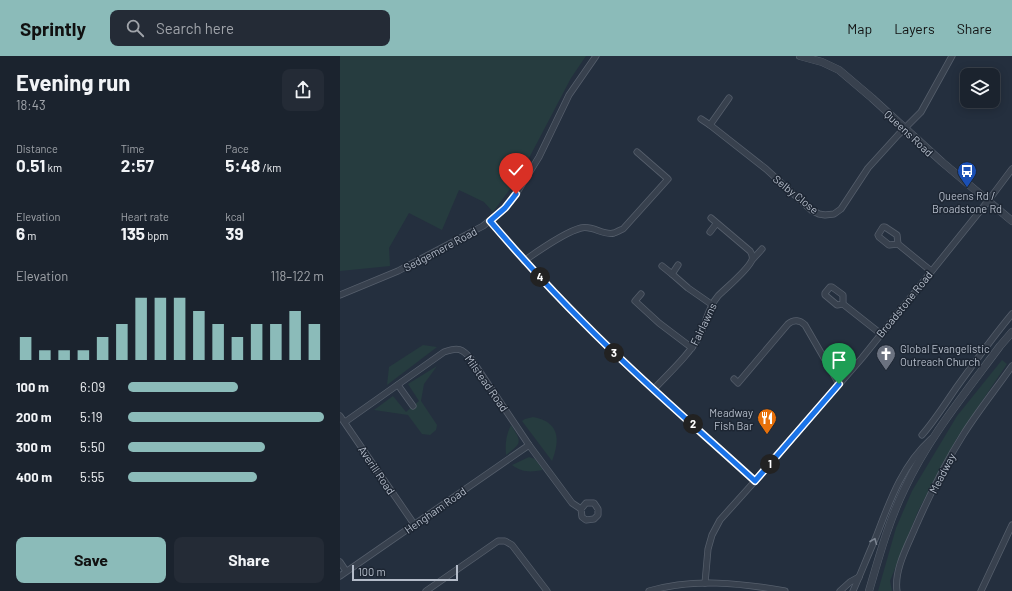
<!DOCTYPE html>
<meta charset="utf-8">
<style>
body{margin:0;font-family:Barlow,sans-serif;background:#242b36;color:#f1f3f6;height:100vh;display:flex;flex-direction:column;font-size:15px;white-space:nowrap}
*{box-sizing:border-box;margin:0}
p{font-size:13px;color:#a0a4aa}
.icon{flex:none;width:22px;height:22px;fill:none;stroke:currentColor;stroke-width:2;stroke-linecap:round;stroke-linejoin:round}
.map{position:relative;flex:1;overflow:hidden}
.details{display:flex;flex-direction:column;background:#1b232e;width:340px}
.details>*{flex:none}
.tools{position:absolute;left:620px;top:12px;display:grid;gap:8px}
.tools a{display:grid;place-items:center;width:40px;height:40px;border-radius:8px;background:#1b232e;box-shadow:0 2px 10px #0003,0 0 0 1px #39404a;font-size:20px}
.scale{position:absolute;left:12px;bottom:10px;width:106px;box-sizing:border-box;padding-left:4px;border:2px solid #b4bcc9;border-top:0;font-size:11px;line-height:14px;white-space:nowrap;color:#b4bcc9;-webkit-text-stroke:3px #1d2633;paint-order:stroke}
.pin{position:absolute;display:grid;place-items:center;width:34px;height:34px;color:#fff;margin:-41px -17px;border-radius:50% 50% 50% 0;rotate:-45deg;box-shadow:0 0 4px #0007}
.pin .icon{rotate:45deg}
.km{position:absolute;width:20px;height:20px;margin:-10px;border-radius:50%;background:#222;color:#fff;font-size:11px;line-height:20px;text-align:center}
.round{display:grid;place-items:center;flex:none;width:42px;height:42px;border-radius:8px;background:#242b36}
.head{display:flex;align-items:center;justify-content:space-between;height:68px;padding:0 16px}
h1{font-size:22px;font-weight:700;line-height:30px}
.metrics{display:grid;grid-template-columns:repeat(3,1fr);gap:6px;height:68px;padding:4px 16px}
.metrics div{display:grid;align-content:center}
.metrics b{font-size:17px;font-weight:700}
.metrics small{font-size:11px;font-weight:400}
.metrics p{font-size:11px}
.chart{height:112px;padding:8px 16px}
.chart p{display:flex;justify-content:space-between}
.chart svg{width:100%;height:72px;margin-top:4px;stroke:#8bbbb9;stroke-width:6}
.action{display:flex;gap:8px;margin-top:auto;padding:8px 16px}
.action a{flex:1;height:46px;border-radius:8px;background:#8bbbb9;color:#111;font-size:16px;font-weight:700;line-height:46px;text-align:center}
.action a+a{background:#242b36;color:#f1f3f6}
ul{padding:0 16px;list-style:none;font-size:13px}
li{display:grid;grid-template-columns:64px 48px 1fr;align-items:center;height:30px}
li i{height:10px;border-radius:5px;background:#8bbbb9}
header{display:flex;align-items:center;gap:24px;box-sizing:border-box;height:56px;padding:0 20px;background:#8bbbb9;color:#111}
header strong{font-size:19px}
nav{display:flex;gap:22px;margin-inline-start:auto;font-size:14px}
.search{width:280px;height:36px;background:#242b36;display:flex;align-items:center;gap:10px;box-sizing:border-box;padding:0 14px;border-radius:8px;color:#a0a4aa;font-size:15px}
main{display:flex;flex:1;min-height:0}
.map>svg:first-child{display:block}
.green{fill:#263c3f}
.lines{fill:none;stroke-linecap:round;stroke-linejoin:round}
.minor-casing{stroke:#565f6c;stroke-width:7}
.tertiary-casing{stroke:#565f6c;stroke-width:8}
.minor{stroke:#38414e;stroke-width:5.5}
.tertiary{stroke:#38414e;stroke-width:7}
.oneway{stroke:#7c8592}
.route-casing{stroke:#fff;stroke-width:8}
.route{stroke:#1a73e8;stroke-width:5}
.labels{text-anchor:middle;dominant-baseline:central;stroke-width:3;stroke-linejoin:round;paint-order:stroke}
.street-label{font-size:11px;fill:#b4bcc9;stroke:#1d2633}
.poi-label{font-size:11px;fill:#b4bcc9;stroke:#1d2633}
</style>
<header>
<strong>Sprintly</strong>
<div class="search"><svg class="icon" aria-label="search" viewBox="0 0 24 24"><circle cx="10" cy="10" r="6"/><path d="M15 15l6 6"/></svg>Search here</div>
<nav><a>Map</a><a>Layers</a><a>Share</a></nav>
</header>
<main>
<section class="details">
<div class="head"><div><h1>Evening run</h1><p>18:43</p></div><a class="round"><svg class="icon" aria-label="share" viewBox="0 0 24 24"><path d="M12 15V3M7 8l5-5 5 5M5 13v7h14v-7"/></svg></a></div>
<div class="metrics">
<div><p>Distance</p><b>0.51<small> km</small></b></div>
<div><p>Time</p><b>2:57</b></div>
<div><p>Pace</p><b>5:48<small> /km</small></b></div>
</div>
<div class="metrics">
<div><p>Elevation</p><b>6<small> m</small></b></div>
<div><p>Heart rate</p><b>135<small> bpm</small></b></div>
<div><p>kcal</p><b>39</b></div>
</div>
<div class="chart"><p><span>Elevation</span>118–122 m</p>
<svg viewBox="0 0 160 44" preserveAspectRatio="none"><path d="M5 44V30M15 44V38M25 44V38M35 44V38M45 44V30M55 44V22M65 44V6M75 44V6M85 44V6M95 44V14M105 44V22M115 44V30M125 44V22M135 44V22M145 44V14M155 44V22"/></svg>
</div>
<ul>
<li><b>100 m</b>6:09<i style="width:56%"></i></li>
<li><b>200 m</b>5:19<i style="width:100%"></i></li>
<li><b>300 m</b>5:50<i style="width:70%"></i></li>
<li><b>400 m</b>5:55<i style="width:66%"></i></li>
</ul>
<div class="action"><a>Save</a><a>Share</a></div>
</section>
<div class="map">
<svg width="672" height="535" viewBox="0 0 672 535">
<rect width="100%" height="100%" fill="#242f3e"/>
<!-- green -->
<g class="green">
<path d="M0,0H246L231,22L188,104L170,133L153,156L144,146L119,134L102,174L69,157L49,192L50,210L0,215Z"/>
<path d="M83,289L97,291L47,329L49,311Z"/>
<path d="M662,304L667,308L617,382L598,417L578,455L550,525L552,535H538L556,472L572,435L617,360Z"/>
<path d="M97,310L84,328L81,345L97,369L96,374L90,379L82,378L68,359L34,354L53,340L66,356L79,345L68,328Z"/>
<path d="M193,361C220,366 220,384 212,405L182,365L185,363Z"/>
<path d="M171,369C182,386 182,387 166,399C165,388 166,379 171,369Z"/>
<path d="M189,401L195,403L203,414C191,416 183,417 172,409Z"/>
</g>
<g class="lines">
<defs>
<g id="minor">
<path d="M389,42L370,69L426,113L471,154L479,158L485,159L494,158L501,153L528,112L558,79L581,56L612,0"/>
<path d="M361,63L370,69"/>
<path d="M150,165C180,200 212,235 245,268C299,323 358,373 415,425"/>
<path d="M370,176L376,168"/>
<path d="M558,188L549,189L539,181L538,179L543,171H545L557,179L558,188L591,215"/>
<path d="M413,203L422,193"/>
<path d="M184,205C198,195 225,176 241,172C253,169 263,180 274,177C277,176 280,174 283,173L328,123L297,96"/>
<path d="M338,209L332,218L348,232L371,248"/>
<path d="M322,210L332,218"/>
<path d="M301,238L295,245L319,267L352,292"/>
<path d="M0,239L58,215L143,170L165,152L176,138L199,101L229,39L256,0"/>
<path d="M503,248V239L492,231H490L485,237V239L497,249L503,248L541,278"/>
<path d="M394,323L398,327L448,268C454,263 460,264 465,269L499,328"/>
<path d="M58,329L73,350"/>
<path d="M314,333C330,316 349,299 360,279C367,265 367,253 378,240C387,231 408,214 412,204C413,201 412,198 410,195L371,162"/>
<path d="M0,360L74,468"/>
<path d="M5,366L104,296C118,291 122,292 132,304L189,389L232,447L241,453L246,447H254L258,453V459L254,463L246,464L242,461L241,453"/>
<path d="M582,379C595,364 605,348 616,332C634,307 652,282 672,258"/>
<path d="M0,506L6,515"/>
<path d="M0,520L189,389"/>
<path d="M365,527L368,493L372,479L380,464L424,415L522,302L648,145L672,113"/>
<path d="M86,535L158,485H165L172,489L207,535"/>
<path d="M309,535C354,522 400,527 445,535"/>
<path d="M500,535L510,526L519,521"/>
<path d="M513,535C521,517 528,499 536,481C549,447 562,409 591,383"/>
<path d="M557,535C554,514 567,491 575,472C589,440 604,409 623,379C638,355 656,333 672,310"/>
<path d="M641,535L672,469"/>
</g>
<g id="tertiary">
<path d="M460,0L482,6L499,14L532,42L602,106L672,165"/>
<path d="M529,535C539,501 548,467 564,434C588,382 626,336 660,290L672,276"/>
</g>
</defs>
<!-- minor casing -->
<use href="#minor" class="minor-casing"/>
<!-- tertiary casing -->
<use href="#tertiary" class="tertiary-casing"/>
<!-- minor -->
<use href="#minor" class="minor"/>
<!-- tertiary -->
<use href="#tertiary" class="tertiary"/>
</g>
<!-- one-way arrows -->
<defs><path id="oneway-chevron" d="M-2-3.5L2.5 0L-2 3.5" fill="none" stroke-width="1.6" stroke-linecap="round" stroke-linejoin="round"/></defs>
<use class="oneway" href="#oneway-chevron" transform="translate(534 485) rotate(-68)"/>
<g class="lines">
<defs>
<path id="route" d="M176,138L165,152L150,165C180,200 212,235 245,268C299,323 358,373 415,425L499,328"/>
</defs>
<!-- route casing -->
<use href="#route" class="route-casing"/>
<!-- route -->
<use href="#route" class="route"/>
</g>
<!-- icons -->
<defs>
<symbol id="bus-pin" viewBox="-11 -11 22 30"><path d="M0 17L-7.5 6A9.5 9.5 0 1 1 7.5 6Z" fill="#1a4fb4" stroke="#1d2633"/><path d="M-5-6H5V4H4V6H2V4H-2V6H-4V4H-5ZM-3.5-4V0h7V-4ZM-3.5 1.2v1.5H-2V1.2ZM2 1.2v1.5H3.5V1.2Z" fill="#fff"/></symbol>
<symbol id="church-pin" viewBox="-11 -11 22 30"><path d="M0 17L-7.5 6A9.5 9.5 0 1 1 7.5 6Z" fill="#6b7280" stroke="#1d2633"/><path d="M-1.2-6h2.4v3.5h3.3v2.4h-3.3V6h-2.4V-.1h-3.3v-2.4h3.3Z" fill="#fff"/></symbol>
<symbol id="restaurant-pin" viewBox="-11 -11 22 30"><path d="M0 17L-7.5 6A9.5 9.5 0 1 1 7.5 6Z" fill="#e8710a" stroke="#1d2633"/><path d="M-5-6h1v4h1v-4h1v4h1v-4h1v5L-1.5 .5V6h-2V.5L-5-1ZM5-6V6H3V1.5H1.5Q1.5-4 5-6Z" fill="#fff"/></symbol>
</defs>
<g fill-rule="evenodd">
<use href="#bus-pin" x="616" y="104" width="22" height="30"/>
<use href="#church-pin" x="535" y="287" width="22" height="30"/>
<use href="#restaurant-pin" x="416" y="351" width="22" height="30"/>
</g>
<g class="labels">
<!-- street labels -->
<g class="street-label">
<text transform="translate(569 77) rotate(43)">Queens Road</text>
<text transform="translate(456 138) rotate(39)">Selby Close</text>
<text transform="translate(100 193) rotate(-28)">Sedgemere Road</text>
<text transform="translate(564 248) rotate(-51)">Broadstone Road</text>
<text transform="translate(363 268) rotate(-64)">Fairlawns</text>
<text transform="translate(147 327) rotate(55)">Milstead Road</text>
<text transform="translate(37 414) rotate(56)">Averill Road</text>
<text transform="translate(602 417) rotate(-62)">Meadway</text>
<text transform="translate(95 454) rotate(-35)">Hengham Road</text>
</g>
<!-- poi labels -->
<g class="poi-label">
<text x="627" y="139">Queens Rd /<tspan x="627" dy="13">Broadstone Rd</tspan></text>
<text x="560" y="292" text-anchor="start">Global Evangelistic<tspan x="560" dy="13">Outreach Church</tspan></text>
<text x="413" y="356" text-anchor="end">Meadway<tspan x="413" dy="13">Fish Bar</tspan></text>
</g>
</g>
</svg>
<div class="tools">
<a><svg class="icon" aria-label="layers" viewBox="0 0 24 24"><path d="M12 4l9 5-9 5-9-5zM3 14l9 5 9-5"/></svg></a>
</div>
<div class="scale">100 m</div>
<div class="pin" style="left:499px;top:328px;background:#1e9e55"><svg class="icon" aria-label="arrive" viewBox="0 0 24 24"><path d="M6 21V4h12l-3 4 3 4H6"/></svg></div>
<div class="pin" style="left:176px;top:138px;background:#d93025"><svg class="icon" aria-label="check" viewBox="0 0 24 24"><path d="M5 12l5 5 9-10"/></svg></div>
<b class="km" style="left:430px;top:408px">1</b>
<b class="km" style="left:353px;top:368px">2</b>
<b class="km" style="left:274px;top:297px">3</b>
<b class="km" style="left:200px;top:221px">4</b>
</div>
</main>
